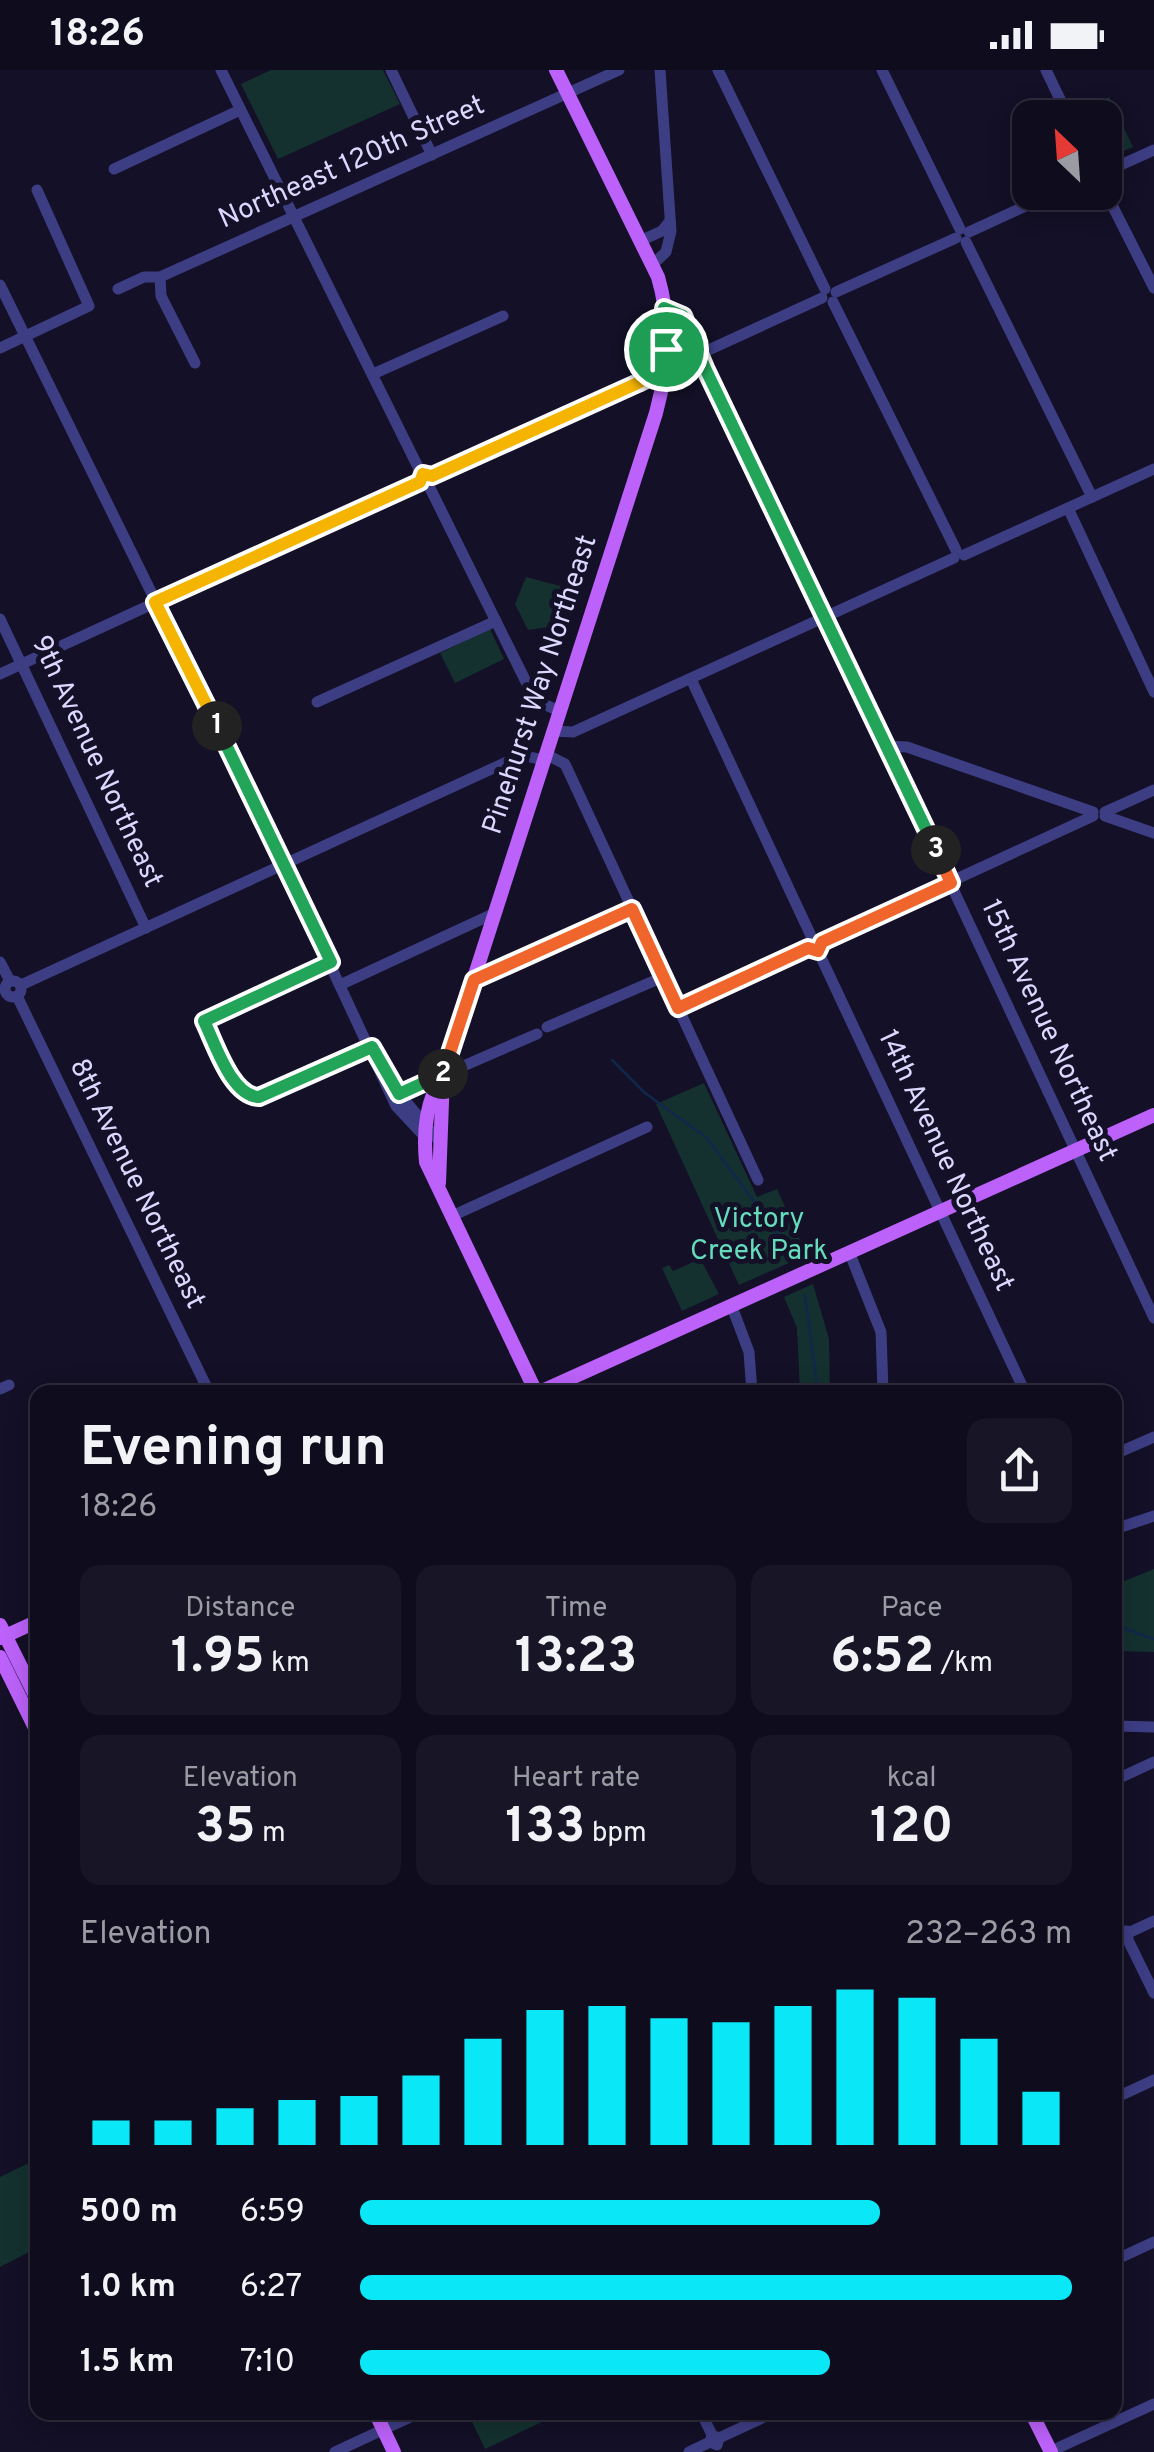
<!DOCTYPE html>
<meta charset="utf-8">
<style>
body{margin:0;font-family:Overpass,sans-serif;background:#171526;color:#f1f3f6;height:100vh;display:flex;flex-direction:column;font-size:38px;white-space:nowrap}
*{box-sizing:border-box;margin:0}
p{font-size:32px;color:#9b9ba4}
.icon{flex:none;width:55px;height:55px;fill:none;stroke:currentColor;stroke-width:2;stroke-linecap:round;stroke-linejoin:round}
.map{position:relative;flex:1;overflow:hidden}
.details{position:absolute;left:30px;top:1315px;width:1092px;height:1035px;display:flex;flex-direction:column;background:#0e0c1d;border-radius:20px;box-shadow:0 5px 25px #0003,0 0 0 2px #2e2c3b}
.details>*{flex:none}
.needle{width:65px;rotate:335deg}
.controls{position:absolute;left:1012px;top:30px;display:grid;gap:20px}
.controls a{display:grid;place-items:center;width:110px;height:110px;border-radius:20px;background:#0e0c1d;box-shadow:0 5px 25px #0003,0 0 0 2px #2e2c3b;font-size:50px}
.pin{position:absolute;display:grid;place-items:center;width:85px;height:85px;color:#fff;margin:-42px;border:5px solid #fff;border-radius:50%;box-shadow:0 2px 10px #0007}
.km{position:absolute;width:50px;height:50px;margin:-25px;border-radius:50%;background:#222;color:#fff;font-size:28px;line-height:50px;text-align:center}
.round{display:grid;place-items:center;flex:none;width:105px;height:105px;border-radius:20px;background:#171526}
.head{display:flex;align-items:center;justify-content:space-between;height:170px;padding:0 50px}
h1{font-size:55px;font-weight:700;line-height:75px}
.metrics{display:grid;grid-template-columns:repeat(3,1fr);gap:15px;height:170px;padding:10px 50px}
.metrics div{display:grid;align-content:center;border-radius:20px;background:#171526;text-align:center}
.metrics b{font-size:50px;font-weight:700}
.metrics small{font-size:28px;font-weight:400}
.metrics p{font-size:28px}
.chart{height:280px;padding:20px 50px}
.chart p{display:flex;justify-content:space-between}
.chart svg{width:100%;height:180px;margin-top:10px;stroke:#0ae7f7;stroke-width:6}
ul{padding:0 50px;list-style:none;font-size:32px}
li{display:grid;grid-template-columns:160px 120px 1fr;align-items:center;height:75px}
li i{height:25px;border-radius:12px;background:#0ae7f7}
.status{display:flex;justify-content:space-between;align-items:center;height:70px;padding:0 50px;background:#0e0c1d;direction:ltr}
.status svg{height:28px;fill:currentColor}
.map>svg:first-child{display:block}
.green{fill:#14312f}
.lines{fill:none;stroke-linecap:round;stroke-linejoin:round}
.stream{stroke:#10284b;stroke-width:2.5}
.minor{stroke:#3d3d84;stroke-width:11}
.major{stroke:#bc62fa;stroke-width:14}
.split-1-casing{stroke:#fff;stroke-width:20}
.split-2-casing{stroke:#fff;stroke-width:20}
.split-3-casing{stroke:#fff;stroke-width:20}
.split-4-casing{stroke:#fff;stroke-width:20}
.split-1{stroke:#f5b400;stroke-width:12}
.split-2{stroke:#22a559;stroke-width:12}
.split-3{stroke:#f0652b;stroke-width:12}
.split-4{stroke:#22a559;stroke-width:12}
.labels{text-anchor:middle;dominant-baseline:central;stroke-width:10;stroke-linejoin:round;paint-order:stroke}
.street-label{font-size:28px;fill:#dbd7fe;stroke:#131027}
.park-label{font-size:28px;fill:#65dcbb;stroke:#131027}
</style>
<div class="status"><b>18:26</b><svg viewBox="0 0 49 12"><path d="M0 12V9h3v3zM5 12V6h3v6zM10 12V3h3v9zM15 12V0h3v12zM26 1h20v11H26zM47 4h2v5h-2z"/></svg></div>
<div class="map">
<svg width="1154" height="2382" viewBox="0 0 1154 2382">
<rect width="100%" height="100%" fill="#131027"/>
<!-- green -->
<g class="green">
<path d="M271,0H383L400,34L278,89L241,14Z"/>
<path d="M1109,27L1133,77L1105,88V48L1080,47L1077,42Z"/>
<path d="M526,507L579,521L569,554L528,560L515,534Z"/>
<path d="M490,559L504,589L455,613L440,583Z"/>
<path d="M704,1013L757,1127L777,1119L807,1185L739,1215L656,1034Z"/>
<path d="M697,1183L719,1224L682,1241L662,1198L669,1195L673,1201L693,1192L691,1184Z"/>
<path d="M813,1214L829,1269L830,1322H800L797,1258L784,1227Z"/>
<path d="M1154,1499V1582L1115,1581V1515Z"/>
<path d="M37,2089V2178L0,2197V2107Z"/>
<path d="M468,2343H540L544,2351L485,2379Z"/>
</g>
<g class="lines">
<!-- stream -->
<g class="stream">
<path d="M612,990L645,1023L707,1068L789,1179"/>
<path d="M805,1225L818,1322"/>
<path d="M1115,1555L1154,1569"/>
</g>
<!-- minor -->
<g class="minor">
<path d="M221,0L422,405"/>
<path d="M391,0L432,85"/>
<path d="M718,0L825,219"/>
<path d="M882,0L960,159"/>
<path d="M1046,0L1069,48"/>
<path d="M114,99L238,41"/>
<path d="M1105,102L1154,80"/>
<path d="M1105,121L1154,218"/>
<path d="M969,162L1056,122"/>
<path d="M640,171L662,161L670,151"/>
<path d="M966,172L1092,427"/>
<path d="M652,195L666,182L671,161L660,0"/>
<path d="M160,207L161,226L195,293"/>
<path d="M0,215L249,721L396,1036L425,1067"/>
<path d="M118,219L144,207H160L619,0"/>
<path d="M836,222L956,168"/>
<path d="M833,232L956,480"/>
<path d="M664,238L683,246L702,283L1154,1248"/>
<path d="M0,278L89,236L37,120"/>
<path d="M702,283L822,228"/>
<path d="M373,304L503,246"/>
<path d="M432,406L665,299L687,293L705,298"/>
<path d="M429,416L535,630L559,641"/>
<path d="M1068,438L1154,622"/>
<path d="M964,485L1154,399"/>
<path d="M0,549L146,858"/>
<path d="M0,604L420,411"/>
<path d="M691,609L812,868"/>
<path d="M317,632L496,551"/>
<path d="M553,661L573,662L954,488"/>
<path d="M887,676L907,677L1093,742"/>
<path d="M545,684L565,694L758,1110"/>
<path d="M1105,742L1154,720"/>
<path d="M1105,746L1154,763"/>
<path d="M822,871L1093,746"/>
<path d="M818,881L1025,1322"/>
<path d="M0,892L10,911"/>
<path d="M331,892L204,951L236,1014L250,1027L372,977"/>
<path d="M474,910L632,839"/>
<circle cx="13" cy="919" r="8"/>
<path d="M342,914L495,843"/>
<path d="M21,915L522,685L543,690"/>
<path d="M17,926L209,1322"/>
<path d="M679,938L809,877"/>
<path d="M547,957L663,907"/>
<path d="M397,1021L439,1071"/>
<path d="M399,1024L537,964"/>
<path d="M452,1146L647,1057"/>
<path d="M850,1184L881,1262L883,1322"/>
<path d="M732,1237L749,1282L752,1322"/>
<path d="M0,1319L9,1315"/>
<path d="M1115,1384L1154,1367"/>
<path d="M1115,1459L1154,1446"/>
<path d="M1115,1656L1154,1657"/>
<path d="M1115,1710L1154,1692"/>
<path d="M1127,1861L1128,1867L1122,1869L1120,1862Z"/>
<path d="M1128,1863L1154,1851"/>
<path d="M1127,1868L1154,1923"/>
<path d="M1115,2028L1154,2010"/>
<path d="M1115,2190L1154,2172"/>
<path d="M701,2342L712,2365"/>
<path d="M719,2368L712,2365L710,2372L717,2375L719,2368L775,2342"/>
<path d="M335,2382L421,2342"/>
<path d="M689,2382L710,2372"/>
<path d="M1049,2382L1154,2334"/>
</g>
<!-- major -->
<g class="major">
<path d="M439,1113L443,1005"/>
<path d="M536,1322L426,1092C423,1060 426,1032 443,1004L656,343C668,299 671,251 658,207L556,0"/>
<path d="M540,1322L1154,1045"/>
<path d="M0,1555L38,1631"/>
<path d="M1,1568L38,1551"/>
<path d="M0,1587L38,1664"/>
<path d="M375,2342L394,2382"/>
<path d="M1031,2342L1051,2382"/>
</g>
</g>
<g class="lines">
<defs>
<path id="split-1" d="M217,656L155,532L420,412L423,404L432,406L638,313L665,299L666,279"/>
<path id="split-2" d="M217,656L331,892L204,951C215,973 231,1026 259,1027L372,977L399,1024L443,1004"/>
<path id="split-3" d="M443,1004L474,910L632,839L678,938L808,878L818,881L822,872L951,813L936,780"/>
<path id="split-4" d="M666,279L664,238L683,246L705,298L936,780"/>
</defs>
<!-- split-1 casing -->
<use href="#split-1" class="split-1-casing"/>
<!-- split-2 casing -->
<use href="#split-2" class="split-2-casing"/>
<!-- split-3 casing -->
<use href="#split-3" class="split-3-casing"/>
<!-- split-4 casing -->
<use href="#split-4" class="split-4-casing"/>
<!-- split-1 -->
<use href="#split-1" class="split-1"/>
<!-- split-2 -->
<use href="#split-2" class="split-2"/>
<!-- split-3 -->
<use href="#split-3" class="split-3"/>
<!-- split-4 -->
<use href="#split-4" class="split-4"/>
</g>
<g class="labels">
<!-- street labels -->
<g class="street-label">
<text transform="translate(352 93) rotate(-24)">Northeast 120th Street</text>
<text transform="translate(541 615) rotate(-72)">Pinehurst Way Northeast</text>
<text transform="translate(96 692) rotate(65)">9th Avenue Northeast</text>
<text transform="translate(1048 961) rotate(65)">15th Avenue Northeast</text>
<text transform="translate(945 1091) rotate(65)">14th Avenue Northeast</text>
<text transform="translate(136 1114) rotate(64)">8th Avenue Northeast</text>
</g>
<!-- park labels -->
<g class="park-label">
<text x="759" y="1150">Victory<tspan x="759" dy="32">Creek Park</tspan></text>
</g>
</g>
</svg>
<div class="controls">
<a><svg class="needle" viewBox="-14 -14 28 28"><path d="M0-13l5 13h-10z" fill="#e53935"/><path d="M0 13l5-13h-10z" fill="#9b9ba4"/></svg></a>
</div>
<div class="pin" style="left:666px;top:279px;background:#1e9e55"><svg class="icon" aria-label="arrive" viewBox="0 0 24 24"><path d="M6 21V4h12l-3 4 3 4H6"/></svg></div>
<b class="km" style="left:217px;top:656px">1</b>
<b class="km" style="left:443px;top:1004px">2</b>
<b class="km" style="left:936px;top:780px">3</b>
<section class="details">
<div class="head"><div><h1>Evening run</h1><p>18:26</p></div><a class="round"><svg class="icon" aria-label="share" viewBox="0 0 24 24"><path d="M12 15V3M7 8l5-5 5 5M5 13v7h14v-7"/></svg></a></div>
<div class="metrics">
<div><p>Distance</p><b>1.95<small> km</small></b></div>
<div><p>Time</p><b>13:23</b></div>
<div><p>Pace</p><b>6:52<small> /km</small></b></div>
</div>
<div class="metrics">
<div><p>Elevation</p><b>35<small> m</small></b></div>
<div><p>Heart rate</p><b>133<small> bpm</small></b></div>
<div><p>kcal</p><b>120</b></div>
</div>
<div class="chart"><p><span>Elevation</span>232–263 m</p>
<svg viewBox="0 0 160 44" preserveAspectRatio="none"><path d="M5 44V38M15 44V38M25 44V35M35 44V33M45 44V32M55 44V27M65 44V18M75 44V11M85 44V10M95 44V13M105 44V14M115 44V10M125 44V6M135 44V8M145 44V18M155 44V31"/></svg>
</div>
<ul>
<li><b>500 m</b>6:59<i style="width:73%"></i></li>
<li><b>1.0 km</b>6:27<i style="width:100%"></i></li>
<li><b>1.5 km</b>7:10<i style="width:66%"></i></li>
</ul>
</section>
</div>
